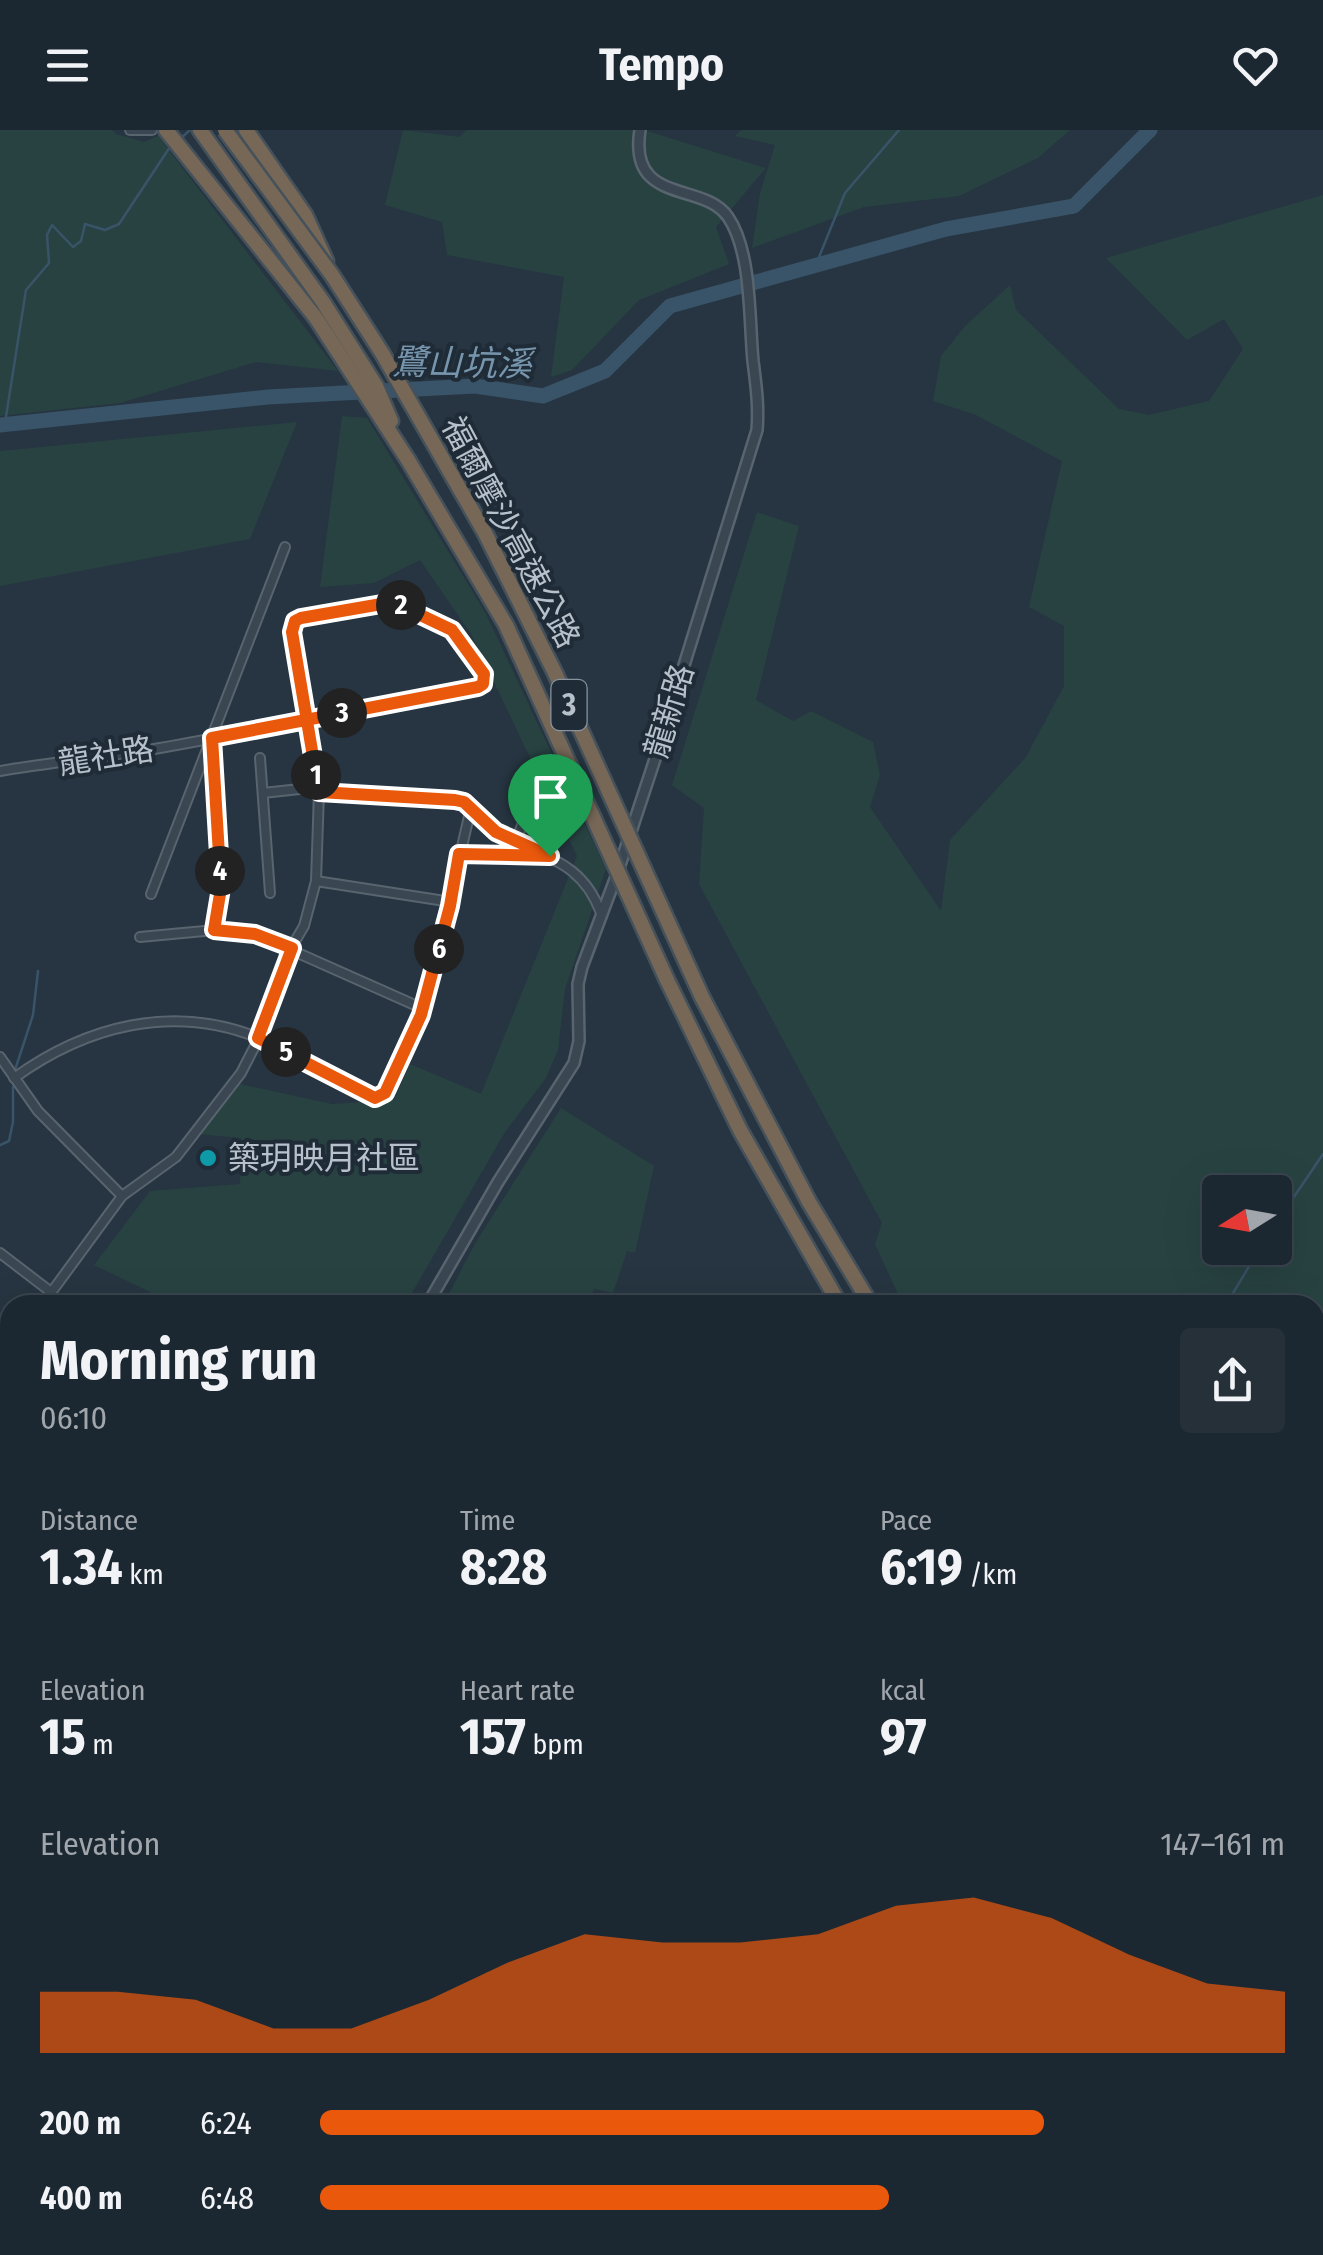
<!DOCTYPE html>
<meta charset="utf-8">
<style>
body{margin:0;font-family:"Fira Sans Condensed","Noto Sans TC",sans-serif;background:#253039;color:#f1f3f6;height:100vh;display:flex;flex-direction:column;font-size:38px;white-space:nowrap}
*{box-sizing:border-box;margin:0}
p{font-size:32px;color:#a0a6ab}
.icon{flex:none;width:55px;height:55px;fill:none;stroke:currentColor;stroke-width:2;stroke-linecap:round;stroke-linejoin:round}
.map{position:relative;flex:1;overflow:hidden}
.details{position:absolute;left:0px;top:1165px;width:1325px;height:960px;display:flex;flex-direction:column;background:#1c2831;border-radius:30px 30px 0 0;box-shadow:0 10px 40px #0002,0 0 0 2px #3a444d}
.details>*{flex:none}
.needle{width:65px;rotate:259deg}
.controls{position:absolute;left:1202px;top:1045px;display:grid;gap:20px}
.controls a{display:grid;place-items:center;width:90px;height:90px;border-radius:10px;background:#1c2831;box-shadow:0 10px 40px #0002,0 0 0 2px #3a444d;font-size:50px}
.pin{position:absolute;display:grid;place-items:center;width:85px;height:85px;color:#fff;margin:-102px -42px;border-radius:50% 50% 50% 0;rotate:-45deg;box-shadow:0 0 10px #0007}
.pin .icon{rotate:45deg}
.km{position:absolute;width:50px;height:50px;margin:-25px;border-radius:50%;background:#222;color:#fff;font-size:28px;line-height:50px;text-align:center}
.round{display:grid;place-items:center;flex:none;width:105px;height:105px;border-radius:10px;background:#253039}
.overview{display:flex;align-items:center;justify-content:space-between;height:170px;padding:0 40px}
h1{font-size:55px;font-weight:700;line-height:75px}
.metrics{display:grid;grid-template-columns:repeat(3,1fr);gap:15px;height:170px;padding:10px 40px}
.metrics div{display:grid;align-content:center}
.metrics b{font-size:50px;font-weight:700}
.metrics small{font-size:28px;font-weight:400}
.metrics p{font-size:28px}
.chart{height:280px;padding:20px 40px}
.chart p{display:flex;justify-content:space-between}
.chart svg{width:100%;height:180px;margin-top:10px;fill:#ea580c;opacity:.7}
ul{padding:0 40px;list-style:none;font-size:32px}
li{display:grid;grid-template-columns:160px 120px 1fr;align-items:center;height:75px}
li i{height:25px;border-radius:12px;background:#ea580c}
header{display:flex;justify-content:space-between;align-items:center;height:130px;padding:0 40px;background:#1c2831;font-size:45px;font-weight:700}
.map>svg:first-child{display:block}
.green{fill:#284242;fill-rule:evenodd}
.lines{fill:none;stroke-linecap:round;stroke-linejoin:round}
.stream{stroke:#395368;stroke-width:2.5}
.river{stroke:#395368;stroke-width:15}
.minor-casing{stroke:#58646e;stroke-width:12}
.tertiary-casing{stroke:#58646e;stroke-width:14}
.motorway-casing{stroke:#45515b;stroke-width:19}
.minor{stroke:#3a4651;stroke-width:8}
.tertiary{stroke:#3a4651;stroke-width:9}
.motorway{stroke:#776757;stroke-width:14}
.minor-bridge-casing{stroke:#58646e;stroke-width:12;stroke-linecap:butt}
.motorway-bridge-casing{stroke:#45515b;stroke-width:19;stroke-linecap:butt}
.minor-bridge{stroke:#3a4651;stroke-width:8}
.motorway-bridge{stroke:#776757;stroke-width:14}
.route-casing{stroke:#fff;stroke-width:20}
.route{stroke:#ea580c;stroke-width:12}
.culture-dot{fill:#0f9aa8;stroke:#1f2b36;stroke-width:4}
.labels{text-anchor:middle;dominant-baseline:central;stroke-width:8;stroke-linejoin:round;paint-order:stroke}
.shield{fill:#1f2b36;stroke:#89949e;stroke-width:2.5}
.shield-label{font-size:30px;font-weight:bold;fill:#b7c1cb}
.street-label{font-size:32px;fill:#b7c1cb;stroke:#1f2b36}
.poi-label{font-size:32px;fill:#b7c1cb;stroke:#1f2b36;text-anchor:start}
.water-label{font-size:35px;font-style:italic;fill:#7796ae;stroke:#1f2b36}
</style>
<header><svg class="icon" aria-label="menu" viewBox="0 0 24 24"><path d="M4 6h16M4 12h16M4 18h16"/></svg>Tempo<svg class="icon" aria-label="heart" viewBox="0 0 24 24"><path d="M12 20l-8-8c-3-5 5-10 8-4 3-6 11-1 8 4z"/></svg></header>
<div class="map">
<svg width="1323" height="2125" viewBox="0 0 1323 2125">
<rect width="100%" height="100%" fill="#263541"/>
<!-- green -->
<g class="green">
<path d="M0,0H112L116,4L144,12L158,6L338,241L256,232L120,273L0,286Z"/>
<path d="M403,0L460,7L466,0H644L766,38L716,97L729,134L639,170L572,240L551,247L564,147L447,125L442,92L385,75Z"/>
<path d="M741,0H1070L1038,28L959,66L864,77L752,118L760,63L775,15L735,6Z"/>
<path d="M1323,65V1267L1315,1263V1175H903L875,1114L882,1093L699,754L704,678L672,655L757,382L799,396L756,570L793,591L811,581L873,612L880,645L870,677L941,781L950,710L1026,627L1064,556V496L1029,477L1062,331L976,285L933,271L941,226L965,196L1010,155L1016,180L1119,279L1149,285L1209,271L1243,219L1224,189L1187,210L1106,128ZM1220,1062H1275V1118H1220Z"/>
<path d="M342,286L367,288L485,482L606,739L565,859L558,920L546,948L505,1002L405,1175H141L150,1162L94,1135L150,1061L240,1054L241,1008L198,1004L240,954L332,974L394,970L410,934L481,964L577,726L471,504L420,430L374,453L320,457Z"/>
<path d="M297,292L250,409L0,456V321Z"/>
<path d="M561,978L654,1036L635,1123L627,1121L613,1163L594,1159L587,1175H443L476,1112Z"/>
<path d="M10,1238V2115H90L86,2125H0V1252Z"/>
<path d="M1323,1366V1555L1315,1548V1378Z"/>
<path d="M172,2115H253L259,2125H172Z"/>
<path d="M491,2115H687L712,2125H496Z"/>
</g>
<g class="lines">
<!-- stream -->
<g class="stream">
<path d="M180,9L190,0"/>
<path d="M815,137L845,63L899,0"/>
<path d="M5,293L26,160L49,133L47,105L52,95L73,117L81,111L85,94L105,100L119,94L170,17"/>
<path d="M15,940L33,885L38,841"/>
<path d="M0,1015L9,1011L13,992V957"/>
<path d="M1275,1095L1323,1024"/>
<path d="M1226,1175L1260,1118"/>
<path d="M975,2115L977,2125"/>
</g>
<!-- river -->
<path class="river" d="M0,295L268,267L475,256L543,266L605,241L670,176L946,99L1074,76L1150,0"/>
<defs>
<g id="minor">
<path d="M130,0H152"/>
<path d="M212,612L221,758L215,800"/>
<path d="M260,628L270,763"/>
<path d="M0,641C53,632 107,627 160,618C266,599 372,577 478,557L485,548L453,500L393,472L295,491L292,502L319,662L316,751L304,796L291,818L259,908L241,943L176,1027L122,1066L42,1175"/>
<path d="M263,663L318,657"/>
<path d="M468,677C478,685 487,696 498,703C542,728 581,729 601,783"/>
<path d="M516,711L536,658L531,636"/>
<path d="M459,724L544,726"/>
<path d="M316,751L445,771L450,768L470,682L464,672L455,670L319,662"/>
<path d="M151,764L285,417"/>
<path d="M421,885L450,768"/>
<path d="M0,927L38,981L122,1066"/>
<path d="M14,948C86,896 173,873 259,908C299,925 336,949 375,967L385,963L421,885L417,876L255,804L215,800L140,807"/>
<path d="M0,1123L51,1162"/>
<path d="M0,1233L10,1219"/>
<path d="M1315,1377L1323,1364"/>
<path d="M1315,1571L1323,1578"/>
<path d="M1315,1758L1323,1762"/>
<path d="M1003,2125L1005,2115"/>
</g>
<g id="tertiary">
<path d="M427,1175L498,1052L574,933L579,911L578,854L582,837L617,744L654,632L757,300C759,276 756,255 753,231C749,190 752,122 728,87C704,51 628,76 640,0"/>
<path d="M153,2115V2125"/>
</g>
<g id="motorway">
<path d="M166,0L316,188L408,330"/>
<path d="M200,0L323,172L376,256L391,291"/>
<path d="M246,0L305,85L326,131"/>
<path d="M667,850L740,1000L840,1175"/>
</g>
</defs>
<!-- minor casing -->
<use href="#minor" class="minor-casing"/>
<!-- tertiary casing -->
<use href="#tertiary" class="tertiary-casing"/>
<!-- motorway casing -->
<use href="#motorway" class="motorway-casing"/>
<!-- minor -->
<use href="#minor" class="minor"/>
<!-- tertiary -->
<use href="#tertiary" class="tertiary"/>
<!-- motorway -->
<use href="#motorway" class="motorway"/>
<defs>
<path id="minor-bridge" d="M1315,1680L1323,1669"/>
<g id="motorway-bridge">
<path d="M225,0L332,145L382,223L485,403L555,543L702,867L809,1072L871,1175"/>
<path d="M408,330L506,495L667,850"/>
</g>
</defs>
<!-- minor-bridge casing -->
<use href="#minor-bridge" class="minor-bridge-casing"/>
<!-- motorway-bridge casing -->
<use href="#motorway-bridge" class="motorway-bridge-casing"/>
<!-- minor-bridge -->
<use href="#minor-bridge" class="minor-bridge"/>
<!-- motorway-bridge -->
<use href="#motorway-bridge" class="motorway-bridge"/>
</g>
<g class="lines">
<defs>
<path id="route" d="M550,726L496,702L464,672L455,670L319,662L292,502L295,491L301,488L393,472L452,500L484,544L483,554L478,557C389,574 300,591 212,608L221,758L214,800L255,804L292,818L258,908L375,968L385,963L421,885L450,776L459,724L550,726"/>
</defs>
<!-- route casing -->
<use href="#route" class="route-casing"/>
<!-- route -->
<use href="#route" class="route"/>
</g>
<!-- markers -->
<circle class="culture-dot" cx="208" cy="1028" r="10"/>
<g class="labels">
<!-- shield labels -->
<rect class="shield" x="551.5" y="550" width="35" height="50" rx="8"/>
<g class="shield-label">
<text x="569" y="575">3</text>
</g>
<!-- street labels -->
<g class="street-label">
<text transform="translate(511 402) rotate(62)">福爾摩沙高速公路</text>
<text transform="translate(669 581) rotate(-73)">龍新路</text>
<text transform="translate(106 626) rotate(-9)">龍社路</text>
</g>
<!-- poi labels -->
<g class="poi-label">
<text x="228" y="1028">築玥映月社區</text>
</g>
<!-- water labels -->
<g class="water-label">
<text transform="translate(462 233) rotate(1)">鷺山坑溪</text>
</g>
</g>
</svg>
<div class="controls">
<a><svg class="needle" viewBox="-14 -14 28 28"><path d="M0-13l5 13h-10z" fill="#e53935"/><path d="M0 13l5-13h-10z" fill="#a0a6ab"/></svg></a>
</div>
<div class="pin" style="left:550px;top:726px;background:#1e9e55"><svg class="icon" aria-label="arrive" viewBox="0 0 24 24"><path d="M6 21V4h12l-3 4 3 4H6"/></svg></div>
<b class="km" style="left:316px;top:645px">1</b>
<b class="km" style="left:401px;top:475px">2</b>
<b class="km" style="left:342px;top:583px">3</b>
<b class="km" style="left:220px;top:741px">4</b>
<b class="km" style="left:286px;top:922px">5</b>
<b class="km" style="left:439px;top:819px">6</b>
<section class="details">
<div class="overview"><div><h1>Morning run</h1><p>06:10</p></div><a class="round"><svg class="icon" aria-label="share" viewBox="0 0 24 24"><path d="M12 15V3M7 8l5-5 5 5M5 13v7h14v-7"/></svg></a></div>
<div class="metrics">
<div><p>Distance</p><b>1.34<small> km</small></b></div>
<div><p>Time</p><b>8:28</b></div>
<div><p>Pace</p><b>6:19<small> /km</small></b></div>
</div>
<div class="metrics">
<div><p>Elevation</p><b>15<small> m</small></b></div>
<div><p>Heart rate</p><b>157<small> bpm</small></b></div>
<div><p>kcal</p><b>97</b></div>
</div>
<div class="chart"><p><span>Elevation</span>147–161 m</p>
<svg viewBox="0 0 160 44" preserveAspectRatio="none"><path d="M0 44V29L10 29L20 31L30 38L40 38L50 31L60 22L70 15L80 17L90 17L100 15L110 8L120 6L130 11L140 20L150 27L160 29V44z"/></svg>
</div>
<ul>
<li><b>200 m</b>6:24<i style="width:75%"></i></li>
<li><b>400 m</b>6:48<i style="width:59%"></i></li>
</ul>
</section>
</div>
